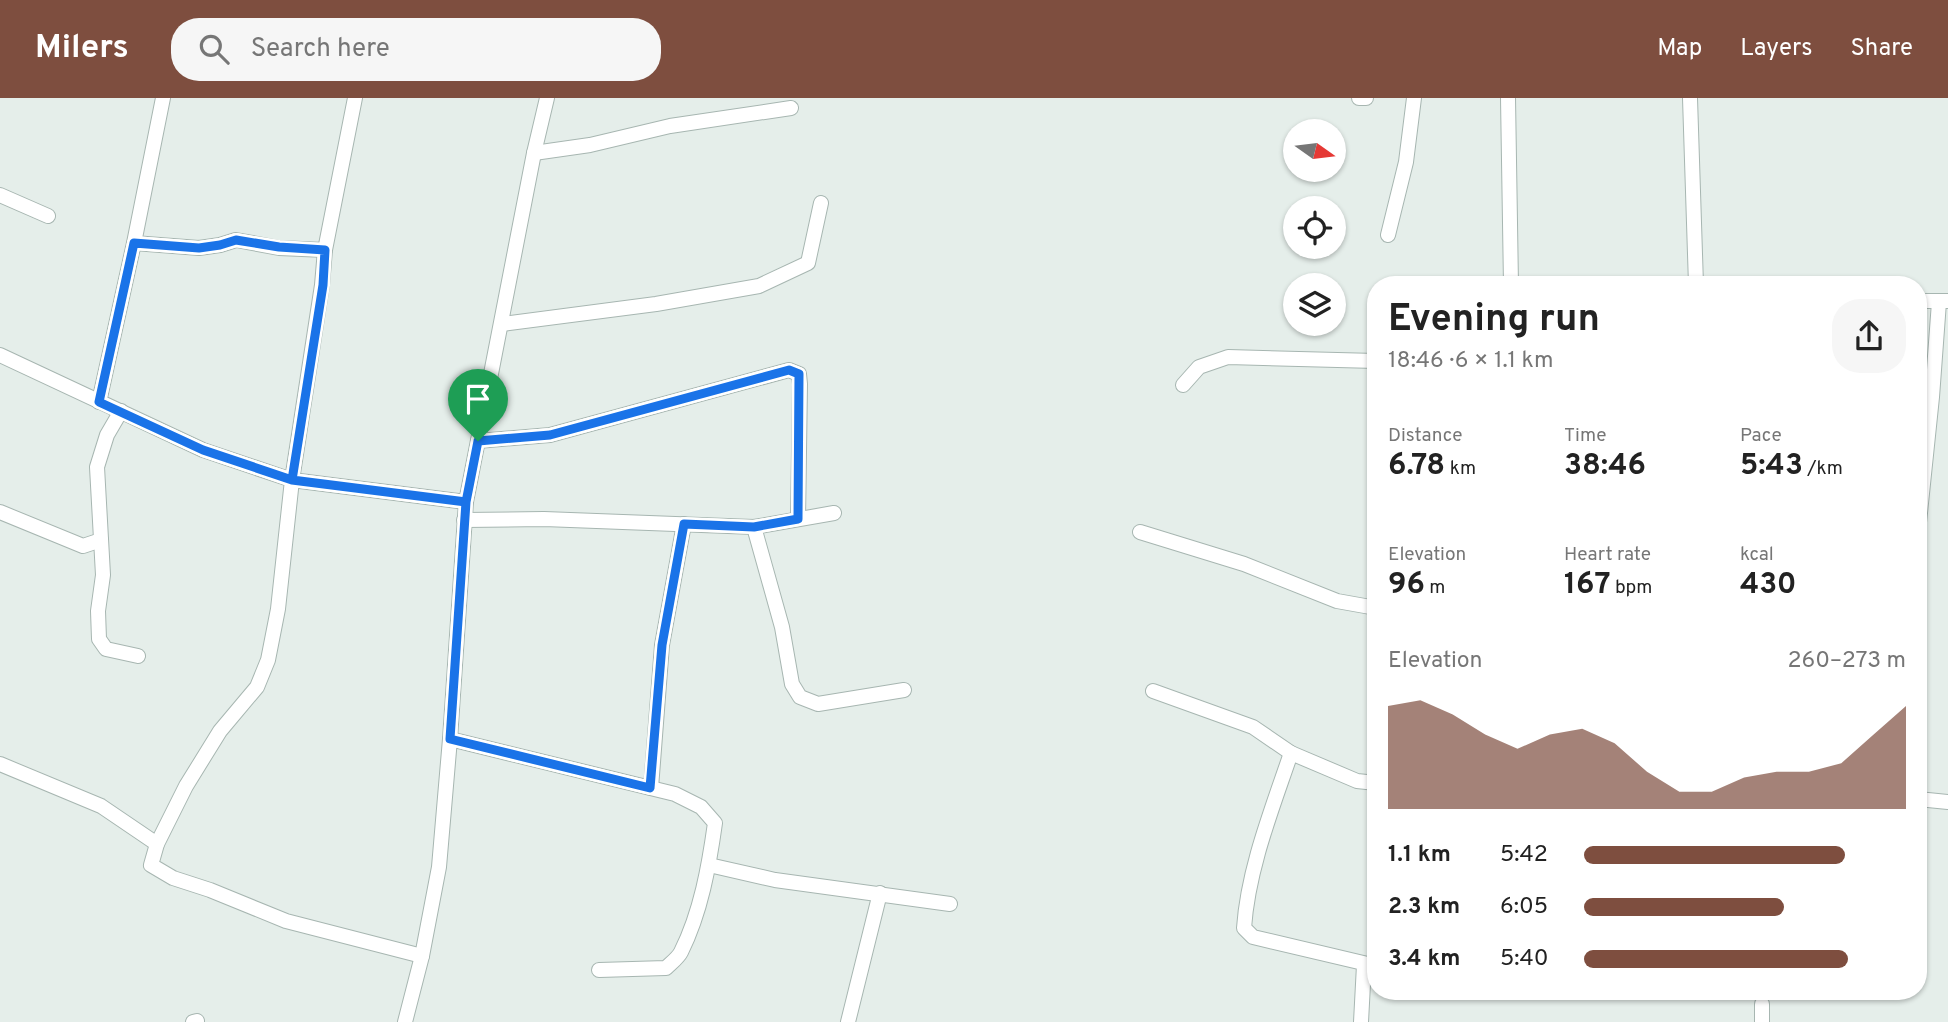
<!DOCTYPE html>
<meta charset="utf-8">
<style>
body{margin:0;font-family:Overpass,sans-serif;background:#f6f6f6;color:#222;height:100vh;display:flex;flex-direction:column;font-size:26px;white-space:nowrap}
*{box-sizing:border-box;margin:0}
p{font-size:23px;color:#767676}
.icon{flex:none;width:38px;height:38px;fill:none;stroke:currentColor;stroke-width:2;stroke-linecap:round;stroke-linejoin:round}
.map{position:relative;flex:1;overflow:hidden}
.sheet{position:absolute;left:1367px;top:178px;width:560px;height:724px;display:flex;flex-direction:column;background:#fff;border-radius:28px;box-shadow:0 2px 5px #0004}
.sheet>*{flex:none}
.needle{width:46px;rotate:104deg}
.tools{position:absolute;left:1283px;top:21px;display:grid;gap:14px}
.tools a{display:grid;place-items:center;width:63px;height:63px;border-radius:50%;background:#fff;box-shadow:0 2px 5px #0004;font-size:35px}
.pin{position:absolute;display:grid;place-items:center;width:60px;height:60px;color:#fff;margin:-72px -30px;border-radius:50% 50% 50% 0;rotate:-45deg;box-shadow:0 0 7px #0007}
.pin .icon{rotate:45deg}
.round{display:grid;place-items:center;flex:none;width:74px;height:74px;border-radius:28px;background:#f6f6f6}
.headline{display:flex;align-items:center;justify-content:space-between;height:119px;padding:0 21px}
h1{font-size:38px;font-weight:700;line-height:52px}
.metrics{display:grid;grid-template-columns:repeat(3,1fr);gap:10px;height:119px;padding:7px 21px}
.metrics div{display:grid;align-content:center}
.metrics b{font-size:30px;font-weight:700}
.metrics small{font-size:19px;font-weight:400}
.metrics p{font-size:19px}
.chart{height:196px;padding:14px 21px}
.chart p{display:flex;justify-content:space-between}
.chart svg{width:100%;height:126px;margin-top:7px;fill:#7e4e3f;opacity:.7}
ul{padding:0 21px;list-style:none;font-size:23px}
li{display:grid;grid-template-columns:112px 84px 1fr;align-items:center;height:52px}
li i{height:18px;border-radius:9px;background:#7e4e3f}
header{display:flex;align-items:center;gap:42px;box-sizing:border-box;height:98px;padding:0 35px;background:#7e4e3f;color:#fff}
header strong{font-size:33px}
nav{display:flex;gap:38px;margin-inline-start:auto;font-size:24px}
.search{width:490px;height:63px;background:#f6f6f6;display:flex;align-items:center;gap:18px;box-sizing:border-box;padding:0 24px;border-radius:28px;color:#767676;font-size:26px}
.map>svg:first-child{display:block}
.lines{fill:none;stroke-linecap:round;stroke-linejoin:round}
.minor-casing{stroke:#a7b6b1;stroke-width:16}
.minor{stroke:#fff;stroke-width:14}
.route-casing{stroke:#fff;stroke-width:14}
.route{stroke:#1a73e8;stroke-width:9}
</style>
<header>
<strong>Milers</strong>
<div class="search"><svg class="icon" aria-label="search" viewBox="0 0 24 24"><circle cx="10" cy="10" r="6"/><path d="M15 15l6 6"/></svg>Search here</div>
<nav><a>Map</a><a>Layers</a><a>Share</a></nav>
</header>
<div class="map">
<svg width="1948" height="924" viewBox="0 0 1948 924">
<rect width="100%" height="100%" fill="#e5eeea"/>
<g class="lines">
<defs>
<g id="minor">
<path d="M355,0L325,152L322,187L292,382L278,511L268,562L257,589L220,633L186,688L157,746L151,767L173,780L210,792L286,823L422,858"/>
<path d="M1359,0H1366"/>
<path d="M1508,0L1511,187"/>
<path d="M1690,0L1696,187"/>
<path d="M534,55L590,47L670,28L791,10"/>
<path d="M0,97L48,118"/>
<path d="M1388,137L1406,64L1414,0"/>
<path d="M134,145L199,150L220,147L236,142L279,150L325,152"/>
<path d="M1918,203H1948"/>
<path d="M502,226L656,206L759,188L808,165L821,105"/>
<path d="M0,257L203,352L292,382L466,404"/>
<path d="M1183,287L1199,269L1228,259L1376,263"/>
<path d="M99,304L134,145L163,0"/>
<path d="M121,313L107,337L97,369L103,477L98,513L99,541L106,551L138,558"/>
<path d="M478,343L550,337L789,272L799,276L800,286L798,421"/>
<path d="M0,414L83,448L101,442"/>
<path d="M464,422L544,421L754,429L834,415"/>
<path d="M754,429L782,529L792,586L800,599L818,606L904,592"/>
<path d="M1140,434L1244,466L1337,503L1376,510"/>
<path d="M1918,434L1932,299L1939,204"/>
<path d="M1153,593L1253,629L1291,655L1357,683L1376,685"/>
<path d="M450,641L675,696L701,709L715,725C709,768 701,814 681,854C678,860 671,865 666,870L599,872"/>
<path d="M1291,655C1272,711 1248,771 1244,830L1253,839L1376,868"/>
<path d="M0,666L101,708L157,746"/>
<path d="M651,690L662,547L684,426"/>
<path d="M1918,701L1948,704"/>
<path d="M709,767L775,782L950,806"/>
<path d="M193,924L197,923"/>
<path d="M405,924L422,858L439,769L450,641L466,404L534,55L547,0"/>
<path d="M848,924L880,795"/>
<path d="M1361,924L1364,867"/>
<path d="M1762,924V906"/>
</g>
</defs>
<!-- minor casing -->
<use href="#minor" class="minor-casing"/>
<!-- minor -->
<use href="#minor" class="minor"/>
</g>
<g class="lines">
<defs>
<path id="route" d="M478,343L466,404L292,382L203,352L99,304L134,145L199,150L220,147L236,142L279,149L325,152L323,187L292,382L466,404L450,641L650,690L662,547L684,426L754,429L798,421L799,276L789,272L550,337L478,343"/>
</defs>
<!-- route casing -->
<use href="#route" class="route-casing"/>
<!-- route -->
<use href="#route" class="route"/>
</g>
</svg>
<div class="tools">
<a><svg class="needle" viewBox="-14 -14 28 28"><path d="M0-13l5 13h-10z" fill="#e53935"/><path d="M0 13l5-13h-10z" fill="#767676"/></svg></a>
<a><svg class="icon" aria-label="locate" viewBox="0 0 24 24"><circle cx="12" cy="12" r="6"/><path d="M12 2v4M12 18v4M2 12h4M18 12h4"/></svg></a>
<a><svg class="icon" aria-label="layers" viewBox="0 0 24 24"><path d="M12 4l9 5-9 5-9-5zM3 14l9 5 9-5"/></svg></a>
</div>
<div class="pin" style="left:478px;top:343px;background:#1e9e55"><svg class="icon" aria-label="arrive" viewBox="0 0 24 24"><path d="M6 21V4h12l-3 4 3 4H6"/></svg></div>
<section class="sheet">
<div class="headline"><div><h1>Evening run</h1><p>18:46 · 6 × 1.1 km</p></div><a class="round"><svg class="icon" aria-label="share" viewBox="0 0 24 24"><path d="M12 15V3M7 8l5-5 5 5M5 13v7h14v-7"/></svg></a></div>
<div class="metrics">
<div><p>Distance</p><b>6.78<small> km</small></b></div>
<div><p>Time</p><b>38:46</b></div>
<div><p>Pace</p><b>5:43<small> /km</small></b></div>
</div>
<div class="metrics">
<div><p>Elevation</p><b>96<small> m</small></b></div>
<div><p>Heart rate</p><b>167<small> bpm</small></b></div>
<div><p>kcal</p><b>430</b></div>
</div>
<div class="chart"><p><span>Elevation</span>260–273 m</p>
<svg viewBox="0 0 160 44" preserveAspectRatio="none"><path d="M0 44V8L10 6L20 11L30 18L40 23L50 18L60 16L70 21L80 31L90 38L100 38L110 33L120 31L130 31L140 28L150 18L160 8V44z"/></svg>
</div>
<ul>
<li><b>1.1 km</b>5:42<i style="width:81%"></i></li>
<li><b>2.3 km</b>6:05<i style="width:62%"></i></li>
<li><b>3.4 km</b>5:40<i style="width:82%"></i></li>
</ul>
</section>
</div>
